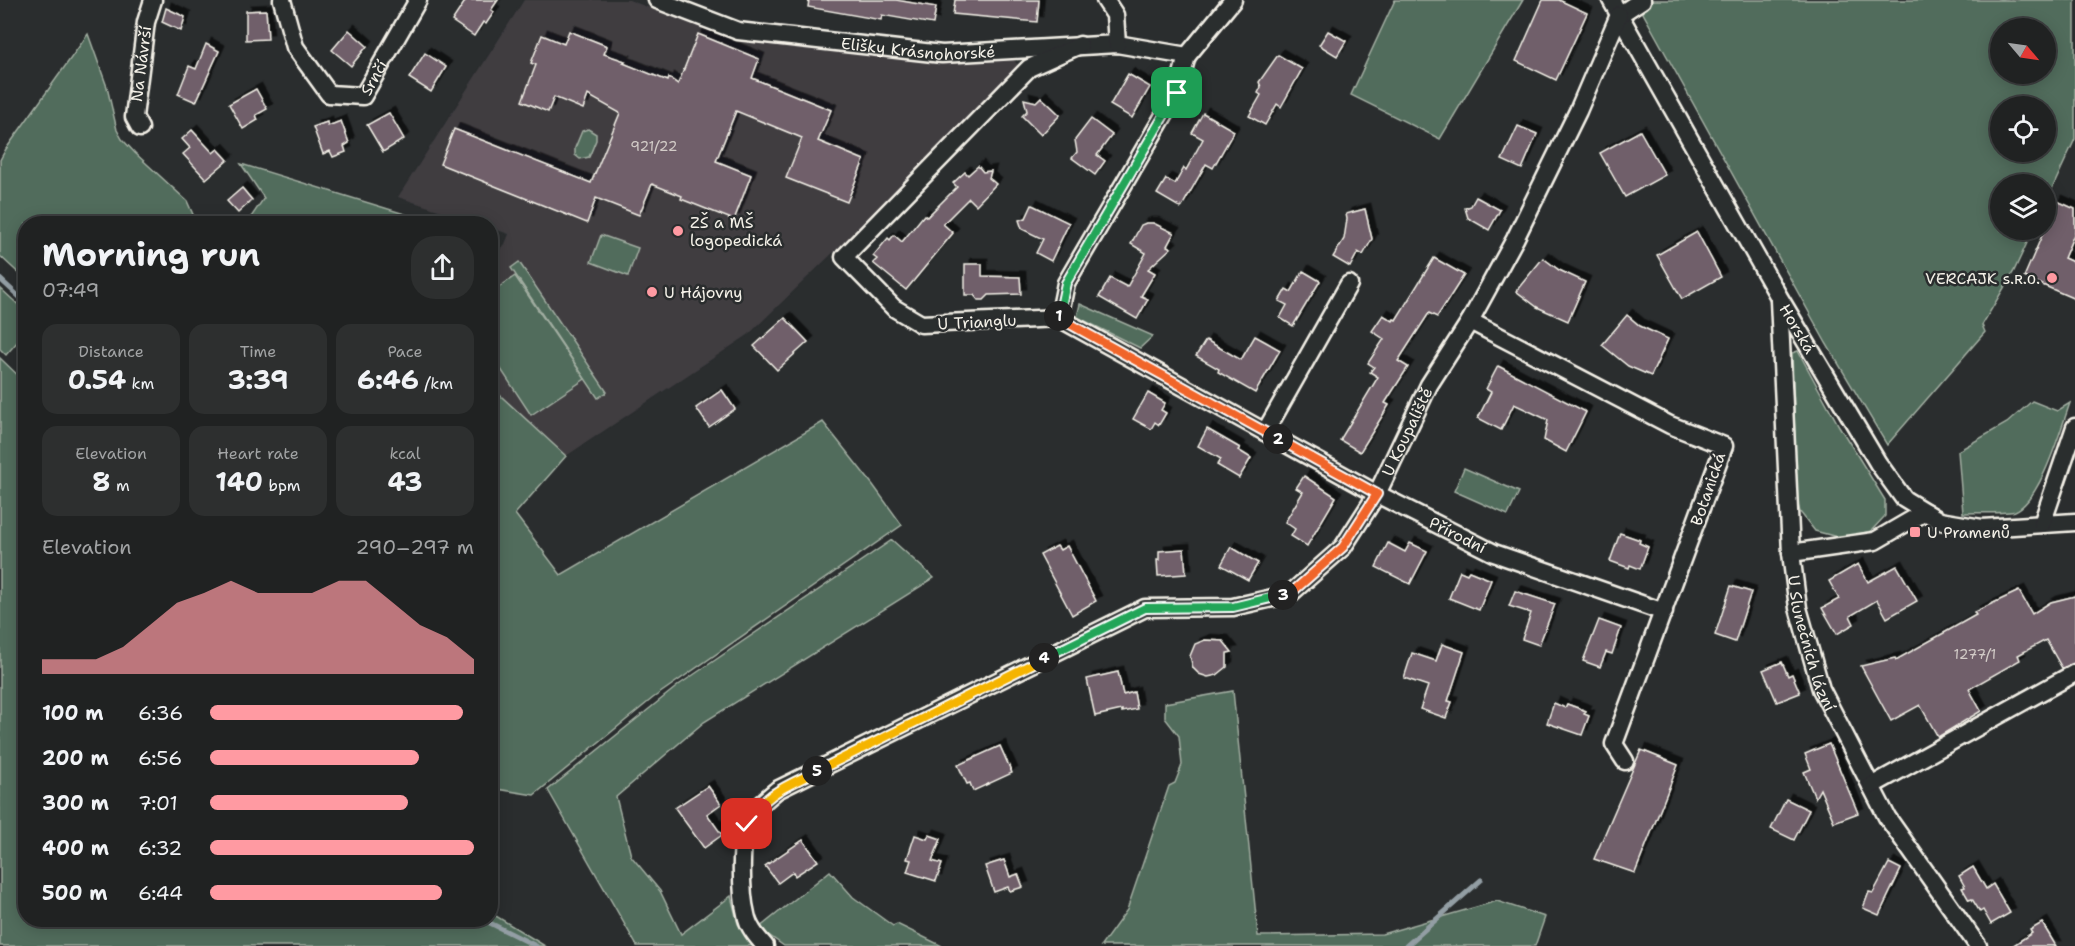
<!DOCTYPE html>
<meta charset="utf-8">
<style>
body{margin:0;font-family:"Shantell Sans",sans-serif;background:#2d2f2f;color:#f1f3f6;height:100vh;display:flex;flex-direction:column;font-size:22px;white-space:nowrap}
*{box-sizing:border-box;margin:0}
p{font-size:20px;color:#a2a4a5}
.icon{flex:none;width:33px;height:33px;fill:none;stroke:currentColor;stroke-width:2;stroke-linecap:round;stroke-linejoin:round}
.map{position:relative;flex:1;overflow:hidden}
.sheet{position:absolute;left:18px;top:216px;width:480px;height:711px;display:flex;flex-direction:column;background:#202222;border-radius:24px;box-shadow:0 3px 15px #0003,0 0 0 2px #3d3f40}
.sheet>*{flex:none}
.needle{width:39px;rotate:119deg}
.controls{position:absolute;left:1990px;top:18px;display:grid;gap:12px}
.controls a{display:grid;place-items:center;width:66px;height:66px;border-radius:50%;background:#202222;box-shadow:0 3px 15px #0003,0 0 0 2px #3d3f40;font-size:30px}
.pin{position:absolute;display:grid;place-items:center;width:51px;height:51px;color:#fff;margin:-26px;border-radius:12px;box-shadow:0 3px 9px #0006}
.km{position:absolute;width:30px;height:30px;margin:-15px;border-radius:50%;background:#222;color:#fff;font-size:16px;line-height:30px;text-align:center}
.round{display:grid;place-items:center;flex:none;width:63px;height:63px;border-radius:24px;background:#2d2f2f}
.overview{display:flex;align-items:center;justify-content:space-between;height:102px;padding:0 24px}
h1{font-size:33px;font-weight:700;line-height:45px}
.stats{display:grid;grid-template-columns:repeat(3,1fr);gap:9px;height:102px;padding:6px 24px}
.stats div{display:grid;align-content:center;border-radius:15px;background:#2d2f2f;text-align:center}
.stats b{font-size:26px;font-weight:700}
.stats small{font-size:16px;font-weight:400}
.stats p{font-size:16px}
.chart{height:168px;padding:12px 24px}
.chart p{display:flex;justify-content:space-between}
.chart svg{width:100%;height:108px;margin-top:6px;fill:#ff9aa2;opacity:.7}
ul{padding:0 24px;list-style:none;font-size:20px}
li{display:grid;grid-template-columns:96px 72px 1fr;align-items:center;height:45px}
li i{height:15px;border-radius:8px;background:#ff9aa2}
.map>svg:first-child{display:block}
.built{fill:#3f3c40}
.green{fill:#516c5b;stroke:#a2aea2;stroke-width:1.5;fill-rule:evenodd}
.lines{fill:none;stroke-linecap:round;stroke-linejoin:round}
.stream{stroke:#939ea4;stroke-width:5}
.building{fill:#6f5f6a;stroke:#f4f1e8;stroke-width:1.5;filter:url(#shadow)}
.minor-casing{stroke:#f4f1e8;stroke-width:21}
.minor{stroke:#2a2d2e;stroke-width:16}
.split-1-casing{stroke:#fff;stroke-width:12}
.split-2-casing{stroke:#fff;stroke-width:12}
.split-3-casing{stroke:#fff;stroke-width:12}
.split-4-casing{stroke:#fff;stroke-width:12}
.split-5-casing{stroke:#fff;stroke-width:12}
.split-6-casing{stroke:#fff;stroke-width:12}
.split-1{stroke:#22a559;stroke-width:8}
.split-2{stroke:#f0652b;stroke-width:8}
.split-3{stroke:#f0652b;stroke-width:8}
.split-4{stroke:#22a559;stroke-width:8}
.split-5{stroke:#f5b400;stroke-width:8}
.split-6{stroke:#f5b400;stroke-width:8}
.poi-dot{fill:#ff9aa2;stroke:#2a2d2e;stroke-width:2}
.labels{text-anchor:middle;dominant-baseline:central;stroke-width:5;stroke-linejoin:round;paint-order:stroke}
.number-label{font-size:14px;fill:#d3ccc8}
.street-label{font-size:16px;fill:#f4f1e8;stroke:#2a2d2e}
.poi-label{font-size:16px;fill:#f4f1e8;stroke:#2a2d2e;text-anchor:start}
</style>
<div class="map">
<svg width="2075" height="946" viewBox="0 0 2075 946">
<defs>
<filter id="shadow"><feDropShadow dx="5.5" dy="-5.5" stdDeviation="0" flood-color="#0009"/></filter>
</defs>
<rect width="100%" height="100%" fill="#2a2d2e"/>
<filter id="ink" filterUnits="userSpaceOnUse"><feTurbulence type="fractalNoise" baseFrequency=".0167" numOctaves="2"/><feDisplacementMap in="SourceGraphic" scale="12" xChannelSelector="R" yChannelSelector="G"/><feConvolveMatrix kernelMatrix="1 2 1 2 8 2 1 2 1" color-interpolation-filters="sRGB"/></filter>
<g filter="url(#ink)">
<!-- built -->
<path class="built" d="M524,0H629L668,15L763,43L932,61L1011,57L1018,65L872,215L748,335L566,456L491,386V260L505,244L509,234L491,228L490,224L478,223L398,197Z"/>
<!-- green -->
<g class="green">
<path d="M1395,0H1523L1440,139L1351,95Z"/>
<path d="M1644,0H2075V139L2046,202V184H2001V230H2033L2014,271L1982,325L1985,332L1887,445L1826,343L1638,4ZM2001,28H2046V74H2001ZM2001,106H2046V152H2001Z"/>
<path d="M88,34L107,87L117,130L122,139L135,153L187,201L195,219L191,224H26L25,279L0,256V160L6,149Z"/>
<path d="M588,129L596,134V140L589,157L580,159L575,155V148L582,131Z"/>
<path d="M241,164L434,223H247L264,198Z"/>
<path d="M601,235L638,248L628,276L591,262Z"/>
<path d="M519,262L607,392L598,398L511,268Z"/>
<path d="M515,276L585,379L531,415L491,354V293Z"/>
<path d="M0,288L25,311V333L6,355L0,349Z"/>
<path d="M1080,304L1153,336L1140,348L1077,317Z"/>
<path d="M1798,351L1839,426L1885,500V516L1871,531L1841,538L1815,531L1800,512L1797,501L1792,353Z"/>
<path d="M0,358L26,383V920H490L491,913L545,946H0Z"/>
<path d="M490,386L566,456L515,514L561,575L823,422L873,485L902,525L653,698L534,795L491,788Z"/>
<path d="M2032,401L2057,411L2070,403C2061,428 2041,500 2015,511C2007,514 1974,512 1963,513L1958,451L2007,423Z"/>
<path d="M1464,468L1519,492L1508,515L1454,491Z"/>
<path d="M892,540L934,578L704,722L616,797L631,856L660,891L681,934L731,896L738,924L754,946H637L548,790L680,684Z"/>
<path d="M1233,691L1258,936L1382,934L1497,901L1545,917L1535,946H1101L1127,910L1169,786L1175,783L1182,765L1179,736L1165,718V703Z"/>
<path d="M830,871L853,897L893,926L897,924L942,946H784L759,928Z"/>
</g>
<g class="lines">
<!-- stream -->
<g class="stream">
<path d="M0,279L26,303"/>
<path d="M484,920L536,946"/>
<path d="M1406,946L1481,880"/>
</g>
</g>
<!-- building -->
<g class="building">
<path d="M466,0H498L491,10L494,12L486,24L483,22L474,36L452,21Z"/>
<path d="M809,0H896L936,7L933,24L882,15L881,20L808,7Z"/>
<path d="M955,0H1039L1037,22L953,14Z"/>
<path d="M1543,0H1559L1587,13L1556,80L1516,61Z"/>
<path d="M166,8L185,17L181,31L162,22Z"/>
<path d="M266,10L268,39L246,40V11Z"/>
<path d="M349,30L367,46L351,66L332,50Z"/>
<path d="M569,31L607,46L604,54L625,61L623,63L668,81L669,78L678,84L698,34L759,59L752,78L831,110L818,141L864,160L847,202L786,178L802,138L736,111L716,161L751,175L734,220L681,199L682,196L652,184L639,215L596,198L587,223L440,164L454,129L591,183L620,113L588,95L583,109L554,97L548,112L522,101L536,65L531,63L542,35L564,44Z"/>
<path d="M1328,31L1346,41L1337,56L1319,45Z"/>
<path d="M206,44L219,51L196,102L178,94L189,66L196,69Z"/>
<path d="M425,53L446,67L431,92L409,78Z"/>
<path d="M1278,55L1302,69L1281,107L1277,104L1265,125L1249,116L1261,95L1258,93L1261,87L1259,82Z"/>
<path d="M1128,74L1150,87L1132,118L1110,105Z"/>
<path d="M256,89L267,109L256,115L258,120L243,129L229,104Z"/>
<path d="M1041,97L1060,115L1041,135L1022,116L1027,111L1024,99L1036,102Z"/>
<path d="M389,113L404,139L383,152L367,125Z"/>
<path d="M1203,113L1234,131L1213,168L1206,164L1181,208L1157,194L1166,179L1175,184L1184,168L1186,170L1203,139L1192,133Z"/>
<path d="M1091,119L1112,135L1097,155L1105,161L1095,175L1072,158L1077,152L1075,140Z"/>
<path d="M341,121L349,143L344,146L346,152L333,157L330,151L323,154L313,127L327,122L328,126Z"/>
<path d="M1518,126L1537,134L1522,169L1502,160Z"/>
<path d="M192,130L213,153L218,149L228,160L206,179L183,154L190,148L182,139Z"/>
<path d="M1640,131L1665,175L1625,197L1600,153Z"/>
<path d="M978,166L983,172L991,171L989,178L996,184L976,205L969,198L943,224L953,233L906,290L873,263L877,259L873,256L888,238L890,240L894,235L902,242L924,215L927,217L957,187L953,183L965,172L968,175Z"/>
<path d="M242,188L252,200L238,213L227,201Z"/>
<path d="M1476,197L1500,210L1489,230L1468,218L1465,208L1471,206Z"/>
<path d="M2057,201L2075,209V232L2064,258L2075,263V299L2024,277Z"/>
<path d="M1032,205L1069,223L1051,261L1036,253L1043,239L1022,229L1019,220L1026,218Z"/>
<path d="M1365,209L1372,239L1363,255L1358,252L1350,267L1333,257L1344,239L1347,219L1346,214Z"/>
<path d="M1146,223H1153L1174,233L1167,246L1171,248L1148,269L1155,273L1141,296L1148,299L1137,319L1099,297L1110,278L1127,287L1146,253L1131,244L1141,225Z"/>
<path d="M1697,232L1721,277L1682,299L1657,255Z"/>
<path d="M1434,258L1464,275L1437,317L1429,313L1398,361L1408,367L1385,403L1389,405L1360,452L1340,440L1378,377L1370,372L1374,367L1368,363L1384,339L1372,331L1383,315L1393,321L1394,319L1396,320Z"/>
<path d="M1543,258L1559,270L1585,282L1568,321L1537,307L1516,291Z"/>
<path d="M965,264H982V276L1020,277L1021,294L989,295L984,300H978L974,295H965Z"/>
<path d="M1303,271L1320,281L1293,326L1280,318L1287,305L1279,301L1286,289L1291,292Z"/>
<path d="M1627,315L1640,326L1668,339L1651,376L1628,366L1602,345Z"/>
<path d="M785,318L808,342L777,370L754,346Z"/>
<path d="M1255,336L1280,350L1255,393L1218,372L1219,369L1196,356L1206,340L1241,360Z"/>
<path d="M1498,366L1586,412L1566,452L1544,440L1548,420L1514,404L1501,430L1478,418L1491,392L1486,389Z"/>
<path d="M722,390L735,409L709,427L696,408Z"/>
<path d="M1148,393L1165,403L1161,410L1166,413L1159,425L1155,422L1151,429L1133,419Z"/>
<path d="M1207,429L1240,448L1238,450L1251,458L1239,478L1217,465L1221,459L1198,446Z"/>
<path d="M1304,476L1336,497L1307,546L1291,536L1295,529L1285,522L1303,492L1296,488Z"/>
<path d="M1620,533L1640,540L1639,543L1648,547L1640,569L1630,565L1629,568L1610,561Z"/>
<path d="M1388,543L1405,552L1410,543L1427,551L1410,584L1376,567Z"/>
<path d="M1057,546L1060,550L1067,546L1096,601L1072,615L1040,555Z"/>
<path d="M1231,547L1258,563L1248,580L1221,565Z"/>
<path d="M1184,549L1186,574L1158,576L1157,560H1159V551Z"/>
<path d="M1858,564L1868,582L1897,566L1917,601L1887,618L1877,600L1850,616L1854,624L1837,634L1822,608L1839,599L1829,581Z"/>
<path d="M1460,571L1467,574L1469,571L1491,580L1479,610L1449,598Z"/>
<path d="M1731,586L1751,592L1735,642L1715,635Z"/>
<path d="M1515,591L1555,604L1539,645L1522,639L1531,613L1509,606Z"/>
<path d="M2019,591L2032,614L2051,602L2075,596V663L2062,668L2046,640L2018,655L2020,660L1969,689L1981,711L1938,737L1920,705L1891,721L1861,666L1895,658L1896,660L1976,615L1974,612Z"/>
<path d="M1599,620L1621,628L1612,654L1606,652L1600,667L1583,661Z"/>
<path d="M1205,640L1223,641L1232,652L1227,653V667L1217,675L1208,677L1199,674L1193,668L1190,656L1195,644Z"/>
<path d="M1442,644L1464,652L1448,701L1452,702L1446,718L1420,709L1428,686L1404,678L1412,653L1436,661Z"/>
<path d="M1782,662L1788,676L1792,674L1800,693L1777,702L1763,670Z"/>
<path d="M1118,672L1123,695L1134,692L1137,709L1122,712V710L1095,716L1087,679Z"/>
<path d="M1554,703L1565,708L1567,704L1586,711L1584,714L1589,716L1582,735L1547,723Z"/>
<path d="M1829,744L1858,813L1834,822L1820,789L1815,798L1804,772L1811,769L1805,754Z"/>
<path d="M1000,746L1012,773L973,791L970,783L967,784L958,765Z"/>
<path d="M1641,750L1678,765L1635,873L1594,859Z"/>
<path d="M708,786L721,804L707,814L722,835L704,848L675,808Z"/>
<path d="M1786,799L1809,810L1794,840L1771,829Z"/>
<path d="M915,835L927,839L929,835L941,839L932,861L942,864L936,881L907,872L911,860L907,859Z"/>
<path d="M803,840L818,861L795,876L793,872L778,883L765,866Z"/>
<path d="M1004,860L1010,877L1018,874L1023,887L1010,891L1008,887L994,892L985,866Z"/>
<path d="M1889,863L1901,869L1879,915L1863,908L1869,892L1873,893Z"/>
<path d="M1973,867L1986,889L1993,884L2010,913L1991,924L1983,910L1980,912L1972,899L1969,900L1962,888L1965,887L1959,876Z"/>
<path d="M2042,923L2056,946H2012L2032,933L2030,930Z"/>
</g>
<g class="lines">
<defs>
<g id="minor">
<path id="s1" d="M282,0L295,47L329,94L363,96L418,0"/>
<path id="s2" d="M657,0L738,31L942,54L1117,44L1187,56"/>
<path d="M1105,0L1115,15L1117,44"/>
<path id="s3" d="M1611,0L1779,297L1878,463L1904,499L1940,521L1982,528L2075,522"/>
<path d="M1619,15L1642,0"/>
<path id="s4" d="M140,128L134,117L146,22L153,0"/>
<path id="s5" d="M1779,300L1791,553L1798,608L1821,689L1887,817L1978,946"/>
<path id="s6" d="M1059,318L1377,494L1494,553L1664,612"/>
<path d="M1059,318L921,324L894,308L844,257L1029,68L1080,45"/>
<path d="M1059,318L1066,283L1177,93L1187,56L1233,0"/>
<path d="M1470,321L1670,425L1724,446L1614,744L1625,761"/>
<path d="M1265,432L1349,284"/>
<path d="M2042,524L2075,427"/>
<path d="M1791,553L1875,541L1925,512"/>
<path d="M1871,786L2075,673"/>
<path id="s7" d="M765,946C757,937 748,927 746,914C741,894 739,839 749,821C756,807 765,800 777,790L1145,608L1233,607L1290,594L1343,547L1377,494L1429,385L1470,321L1515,239L1578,111L1619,15"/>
</g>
</defs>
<!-- minor casing -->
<use href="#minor" class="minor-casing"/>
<!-- minor -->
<use href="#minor" class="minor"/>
</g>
</g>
<g class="lines" filter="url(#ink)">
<defs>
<path id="split-1" d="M1059,316L1066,283L1177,93"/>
<path id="split-2" d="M1059,316V318L1278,439"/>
<path id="split-3" d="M1278,439L1377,494L1343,547L1290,594L1283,595"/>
<path id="split-4" d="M1044,658L1145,608L1233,607L1283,595"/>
<path id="split-5" d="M817,771L1044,658"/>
<path id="split-6" d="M747,824C766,792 785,787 817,771"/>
</defs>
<!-- split-1 casing -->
<use href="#split-1" class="split-1-casing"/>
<!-- split-2 casing -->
<use href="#split-2" class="split-2-casing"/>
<!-- split-3 casing -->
<use href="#split-3" class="split-3-casing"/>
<!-- split-4 casing -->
<use href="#split-4" class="split-4-casing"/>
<!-- split-5 casing -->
<use href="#split-5" class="split-5-casing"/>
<!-- split-6 casing -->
<use href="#split-6" class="split-6-casing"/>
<!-- split-1 -->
<use href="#split-1" class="split-1"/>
<!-- split-2 -->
<use href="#split-2" class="split-2"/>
<!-- split-3 -->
<use href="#split-3" class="split-3"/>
<!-- split-4 -->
<use href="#split-4" class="split-4"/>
<!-- split-5 -->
<use href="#split-5" class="split-5"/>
<!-- split-6 -->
<use href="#split-6" class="split-6"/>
</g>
<!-- markers -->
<g class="poi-dot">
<circle cx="678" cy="231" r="6"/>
<circle cx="2052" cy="278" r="6"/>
<circle cx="652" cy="292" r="6"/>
<rect x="1909" y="526" width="12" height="12" rx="3"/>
</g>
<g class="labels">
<!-- number labels -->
<g class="number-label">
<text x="654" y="146">921/22</text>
<text x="1975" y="654">1277/1</text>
</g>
<!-- street labels -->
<g class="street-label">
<text stroke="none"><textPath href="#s2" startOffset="268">Elišky Krásnohorské</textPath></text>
<text stroke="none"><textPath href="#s4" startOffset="66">Na Návrší</textPath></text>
<text stroke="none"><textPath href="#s1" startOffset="162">Srnčí</textPath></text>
<text transform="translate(977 322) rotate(-3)">U Trianglu</text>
<text stroke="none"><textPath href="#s3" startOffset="378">Horská</textPath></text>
<text stroke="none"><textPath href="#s7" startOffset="934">U Koupaliště</textPath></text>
<text transform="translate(1708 489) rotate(-71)">Botanická</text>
<text stroke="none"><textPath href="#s6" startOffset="454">Přírodní</textPath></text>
<text stroke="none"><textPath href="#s5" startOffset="346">U Slunečních lázní</textPath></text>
</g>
<!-- poi labels -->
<g class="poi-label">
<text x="690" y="222">ZŠ a MŠ<tspan x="690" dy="18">logopedická</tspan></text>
<text x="2040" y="278" text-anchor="end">VERCAJK s.ʀ.ᴏ.</text>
<text x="664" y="292">U Hájovny</text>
<text x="1927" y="532">U Pramenů</text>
</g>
</g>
</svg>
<div class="controls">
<a><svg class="needle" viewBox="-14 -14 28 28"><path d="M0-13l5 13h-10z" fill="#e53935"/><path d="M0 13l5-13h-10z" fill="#a2a4a5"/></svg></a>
<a><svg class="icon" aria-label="locate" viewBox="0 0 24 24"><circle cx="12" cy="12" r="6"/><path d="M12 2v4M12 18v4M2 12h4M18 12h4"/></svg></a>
<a><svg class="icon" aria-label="layers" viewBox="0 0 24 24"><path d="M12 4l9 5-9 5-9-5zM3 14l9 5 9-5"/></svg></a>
</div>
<div class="pin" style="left:1177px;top:93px;background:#1e9e55"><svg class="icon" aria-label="arrive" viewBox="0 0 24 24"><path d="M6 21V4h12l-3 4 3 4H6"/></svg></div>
<div class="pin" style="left:747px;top:824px;background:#d93025"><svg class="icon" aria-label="check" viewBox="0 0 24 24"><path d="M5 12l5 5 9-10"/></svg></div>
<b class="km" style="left:1059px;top:316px">1</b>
<b class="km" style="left:1278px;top:439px">2</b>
<b class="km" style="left:1283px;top:595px">3</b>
<b class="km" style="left:1044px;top:658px">4</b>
<b class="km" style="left:817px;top:771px">5</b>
<section class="sheet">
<div class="overview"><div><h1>Morning run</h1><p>07:49</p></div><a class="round"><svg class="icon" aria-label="share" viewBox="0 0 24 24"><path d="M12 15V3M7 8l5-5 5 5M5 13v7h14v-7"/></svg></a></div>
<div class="stats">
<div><p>Distance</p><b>0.54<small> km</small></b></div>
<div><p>Time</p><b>3:39</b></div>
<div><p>Pace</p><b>6:46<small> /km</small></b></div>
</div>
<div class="stats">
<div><p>Elevation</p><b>8<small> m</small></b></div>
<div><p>Heart rate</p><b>140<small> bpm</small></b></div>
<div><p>kcal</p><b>43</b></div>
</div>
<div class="chart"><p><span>Elevation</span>290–297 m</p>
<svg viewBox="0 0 160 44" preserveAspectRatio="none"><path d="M0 44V38L10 38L20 38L30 33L40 24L50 15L60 11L70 6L80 11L90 11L100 11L110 6L120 6L130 15L140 24L150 29L160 38V44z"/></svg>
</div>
<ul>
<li><b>100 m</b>6:36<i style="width:96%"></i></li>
<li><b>200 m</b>6:56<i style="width:79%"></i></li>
<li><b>300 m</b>7:01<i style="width:75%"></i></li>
<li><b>400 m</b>6:32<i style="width:100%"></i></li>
<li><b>500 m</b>6:44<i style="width:88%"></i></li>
</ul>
</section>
</div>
